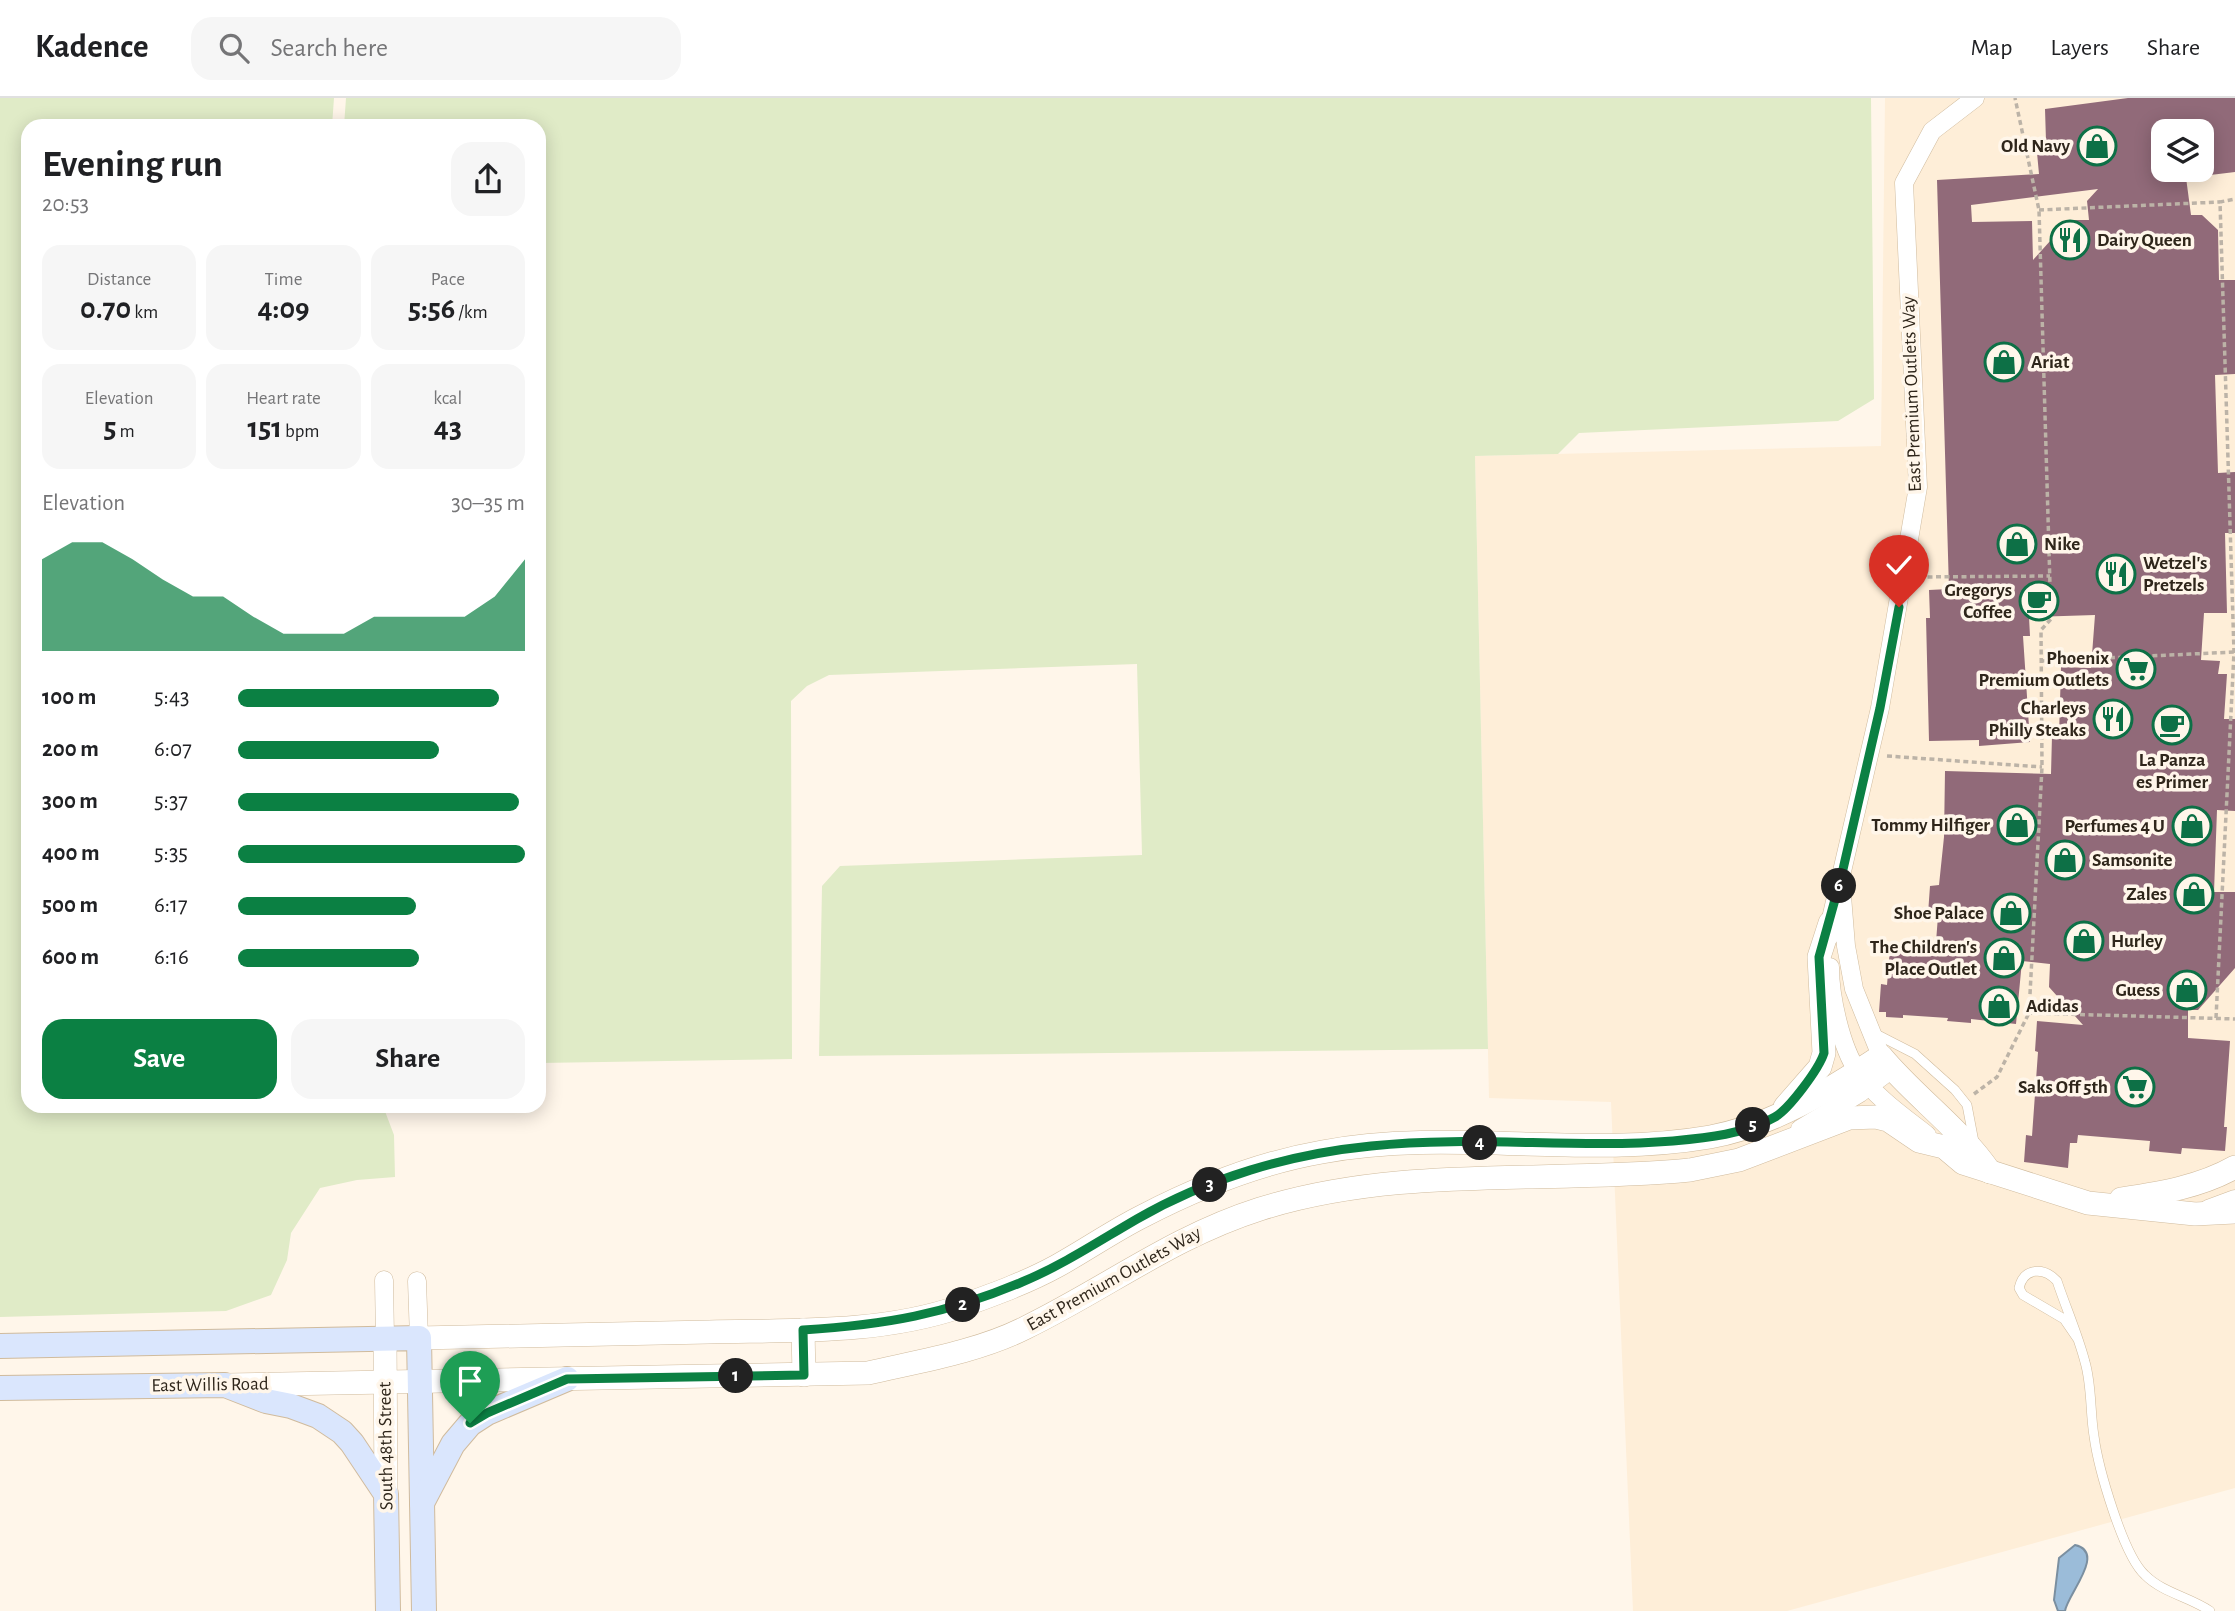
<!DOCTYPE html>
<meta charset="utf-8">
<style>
body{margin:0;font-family:"Alegreya Sans",sans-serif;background:#f6f6f6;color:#202124;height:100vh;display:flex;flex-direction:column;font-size:26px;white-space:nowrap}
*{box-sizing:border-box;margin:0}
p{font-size:23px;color:#757577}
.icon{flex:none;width:38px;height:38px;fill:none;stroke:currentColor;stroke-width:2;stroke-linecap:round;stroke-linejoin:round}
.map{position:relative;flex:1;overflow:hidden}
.side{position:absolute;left:21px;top:21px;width:525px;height:994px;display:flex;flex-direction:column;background:#fff;border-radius:21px;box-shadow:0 4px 18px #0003}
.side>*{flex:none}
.tools{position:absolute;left:2151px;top:21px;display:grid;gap:14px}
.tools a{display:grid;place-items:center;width:63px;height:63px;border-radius:14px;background:#fff;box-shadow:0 4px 18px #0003;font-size:35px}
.pin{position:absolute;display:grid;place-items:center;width:60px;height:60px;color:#fff;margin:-72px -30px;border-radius:50% 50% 50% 0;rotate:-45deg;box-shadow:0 0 7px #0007}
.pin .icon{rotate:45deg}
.km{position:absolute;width:35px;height:35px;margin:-18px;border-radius:50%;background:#222;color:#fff;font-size:19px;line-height:35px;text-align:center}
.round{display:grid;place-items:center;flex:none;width:74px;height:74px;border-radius:21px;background:#f6f6f6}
.head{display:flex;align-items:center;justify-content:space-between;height:119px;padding:0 21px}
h1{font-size:38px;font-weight:600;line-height:52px}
.stats{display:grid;grid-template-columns:repeat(3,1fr);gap:10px;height:119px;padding:7px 21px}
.stats div{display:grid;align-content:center;border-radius:18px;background:#f6f6f6;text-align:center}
.stats b{font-size:30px;font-weight:600}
.stats small{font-size:19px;font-weight:400}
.stats p{font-size:19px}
.chart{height:196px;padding:14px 21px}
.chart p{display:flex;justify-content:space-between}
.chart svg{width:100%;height:126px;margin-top:7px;fill:#0b8043;opacity:.7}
.primary-button{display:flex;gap:14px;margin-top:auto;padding:14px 21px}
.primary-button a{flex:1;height:80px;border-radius:21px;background:#0b8043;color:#fff;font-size:28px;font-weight:600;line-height:80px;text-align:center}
.primary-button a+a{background:#f6f6f6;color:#202124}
ul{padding:0 21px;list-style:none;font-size:23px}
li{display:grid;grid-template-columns:112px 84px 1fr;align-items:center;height:52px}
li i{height:18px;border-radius:9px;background:#0b8043}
header{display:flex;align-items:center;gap:42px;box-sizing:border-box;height:98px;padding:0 35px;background:#fff;border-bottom:2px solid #e0e0e0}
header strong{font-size:33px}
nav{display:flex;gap:38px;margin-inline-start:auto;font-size:24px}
.search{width:490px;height:63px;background:#f6f6f6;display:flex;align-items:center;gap:18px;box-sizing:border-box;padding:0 24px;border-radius:21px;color:#757577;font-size:26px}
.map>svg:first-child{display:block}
.built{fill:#feeed8;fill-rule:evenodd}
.green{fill:#e0ebc7}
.water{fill:#9bbcd9;stroke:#7b8fa0;stroke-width:2}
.building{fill:#916a79;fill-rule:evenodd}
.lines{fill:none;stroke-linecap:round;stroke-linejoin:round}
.service-casing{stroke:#d0bb9d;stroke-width:10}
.minor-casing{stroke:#d0bb9d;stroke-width:19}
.tertiary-casing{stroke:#d0bb9d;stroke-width:24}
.secondary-casing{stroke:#d0bb9d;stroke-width:26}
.path{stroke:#bcb3a7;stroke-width:3.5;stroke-dasharray:5 3.5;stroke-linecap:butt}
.service{stroke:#fff;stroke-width:9}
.minor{stroke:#fff;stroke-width:18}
.tertiary{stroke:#fff;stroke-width:23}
.secondary{stroke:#dae6fd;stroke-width:24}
.route-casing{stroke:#fff;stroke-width:14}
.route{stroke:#0b8043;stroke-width:9}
.labels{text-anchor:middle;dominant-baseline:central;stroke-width:7;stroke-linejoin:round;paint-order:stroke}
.poi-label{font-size:19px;font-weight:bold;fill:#2f261b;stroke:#fff6ea;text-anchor:end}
.street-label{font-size:19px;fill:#2f261b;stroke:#fff6ea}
</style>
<header>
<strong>Kadence</strong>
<div class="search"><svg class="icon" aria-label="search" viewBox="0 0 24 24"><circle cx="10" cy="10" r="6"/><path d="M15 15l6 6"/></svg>Search here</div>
<nav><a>Map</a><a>Layers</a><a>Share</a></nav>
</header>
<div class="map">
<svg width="2235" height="1513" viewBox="0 0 2235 1513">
<rect width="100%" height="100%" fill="#fff6ea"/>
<!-- built -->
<path class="built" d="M1885,0H2235V1390L1787,1513H1633L1611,1004L1489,1000L1475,358L1881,348ZM2163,33H2202V72H2163Z"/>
<!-- green -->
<g class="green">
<path d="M0,0H334L332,28H28V1008H383L394,1037L395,1079L357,1082L320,1090L291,1135L287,1162L271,1197L226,1213L0,1219Z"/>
<path d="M346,0H1871L1874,301L1838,323L1579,335L1558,356L1475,358L1488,951L819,958L822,788L840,768L1142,757L1137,566L829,577L807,588L791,603L792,961L539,965V28H344Z"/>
</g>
<!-- water -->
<path class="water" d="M2075,1447C2107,1454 2067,1497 2065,1513H2058L2054,1502L2059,1460Z"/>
<!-- building -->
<path class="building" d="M2128,0H2235V74L2202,78V33H2163V72H2185L2191,117H2202L2218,132L2219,182H2235V276L2215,277L2218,375L2235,374V435H2225L2227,515H2204L2201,562L2220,563L2218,576H2227L2224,621H2235V713L2217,712L2214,794H2235V870L2198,912H2188V940L2230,943L2224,1029H2227L2225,1053L2182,1050L2181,1056L2149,1053L2150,1043L2078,1037L2077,1045H2070L2068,1070L2024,1064L2026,1037L2032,1038L2038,954L2035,953L2037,923L2083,927L2049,889L2050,866L2022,863L2016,926L1971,921V925L1947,923L1948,920L1903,917V920L1886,919V914H1879L1881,886L1887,887L1890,850L1906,852L1905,855L1935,857L1938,818L1928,816L1930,788L1939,787L1944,739L1945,673L2051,676L2052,638H2059L2061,569L2091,570L2095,517L2029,519L2030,538H2023L2030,644L1979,648V642L1929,643L1926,520H1930L1929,492L1949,491L1937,82L2039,76L2036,44L2046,43L2045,11ZM2098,91L2087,103L2089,122H2069L2033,162L2032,123L1972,124L1971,107Z"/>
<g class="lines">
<defs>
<g id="service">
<path d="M1874,935L1915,956L1955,992L1967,1007L1974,1044"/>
<path d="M2077,1240L2064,1221L2023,1197L2019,1190C2024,1169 2044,1169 2057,1183C2066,1210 2078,1237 2085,1264C2092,1288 2090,1314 2094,1338C2098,1369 2123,1457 2145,1477C2163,1495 2190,1499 2210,1513"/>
</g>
<g id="minor">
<path d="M1842,798L1846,848L1854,891L1881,958"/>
<path d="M1830,838V825L1880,610L1918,389L1904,85L1932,33L1975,0"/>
<path d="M1830,869C1830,899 1841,949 1858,974C1875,999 1904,1019 1927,1037"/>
<path d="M1800,1031L1860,995L1892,971"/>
<path d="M2208,1111L2235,1101"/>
<path d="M384,1182L385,1241"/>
<path d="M417,1183L419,1240"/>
</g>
<g id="tertiary">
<path d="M1785,1009L1820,969L1824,955L1819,859L1830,825"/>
<path d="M2121,1101C2160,1095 2200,1089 2235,1069"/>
<path d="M803,1232L804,1277"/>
<path d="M419,1240C516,1238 612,1236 709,1234C791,1232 880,1236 959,1209C992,1197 1026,1185 1057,1168C1086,1152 1113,1133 1143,1118C1199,1089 1259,1065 1322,1054C1450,1030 1582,1061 1710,1039C1774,1027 1828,993 1881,958C1915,999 1960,1030 1990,1074"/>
<path d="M385,1241L386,1396"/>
<path d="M228,1287L868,1275C920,1263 977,1254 1025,1230C1107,1190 1172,1139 1260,1111C1400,1067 1547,1086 1690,1072L1739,1062L1849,1020L1876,1019L1888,1022L1919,1043L1944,1049L1963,1065L2088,1105L2195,1116L2235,1114"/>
</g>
<g id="secondary">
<path d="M0,1248L419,1240L424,1513"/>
<path d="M0,1290L225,1287L266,1303L291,1308L318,1318L342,1334L352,1345L386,1396L388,1513"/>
<path d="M422,1405L453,1346L470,1326L487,1315L567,1281"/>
</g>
</defs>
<!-- service casing -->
<use href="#service" class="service-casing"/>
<!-- minor casing -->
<use href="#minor" class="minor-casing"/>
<!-- tertiary casing -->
<use href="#tertiary" class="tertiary-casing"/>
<!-- secondary casing -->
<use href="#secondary" class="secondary-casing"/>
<!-- path -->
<g class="path">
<path d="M2039,112L2220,104"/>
<path d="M1919,479L2050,478"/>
<path d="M2042,563L2235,554"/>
<path d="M1887,658L2042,669"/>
<path d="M2029,915L2235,921"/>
<path d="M2216,920L2234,554L2220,104L2235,101"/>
<path d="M1974,996L1997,979L2029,915L2042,669L2041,532L2051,521L2039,112L2015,0"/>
</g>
<!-- service -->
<use href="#service" class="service"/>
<!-- minor -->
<use href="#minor" class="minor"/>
<!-- tertiary -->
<use href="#tertiary" class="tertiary"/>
<!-- secondary -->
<use href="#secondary" class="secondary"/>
</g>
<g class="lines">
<defs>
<path id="route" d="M470,1325L487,1315L567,1281L804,1277L803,1232C884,1227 947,1216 1022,1184C1063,1167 1099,1143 1137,1121C1208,1080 1290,1056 1371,1048C1472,1037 1573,1051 1673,1043C1706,1040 1746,1036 1775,1019C1789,1011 1819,971 1824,955L1819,859L1841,780L1880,610L1899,509"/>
</defs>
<!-- route casing -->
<use href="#route" class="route-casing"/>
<!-- route -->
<use href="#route" class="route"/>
</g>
<!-- icons -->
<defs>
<symbol id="shop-ring" viewBox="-11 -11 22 22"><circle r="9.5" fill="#fff6ea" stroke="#0d7046" stroke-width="1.5"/><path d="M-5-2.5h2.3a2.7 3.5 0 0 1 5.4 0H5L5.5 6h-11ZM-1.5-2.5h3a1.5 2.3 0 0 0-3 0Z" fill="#0d7046"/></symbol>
<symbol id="restaurant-ring" viewBox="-11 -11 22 22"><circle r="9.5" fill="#fff6ea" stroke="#0d7046" stroke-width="1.5"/><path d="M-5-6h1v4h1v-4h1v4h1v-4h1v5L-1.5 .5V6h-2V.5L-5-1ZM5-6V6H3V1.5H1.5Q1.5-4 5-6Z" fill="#0d7046"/></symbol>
<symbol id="cafe-ring" viewBox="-11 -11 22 22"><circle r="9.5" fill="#fff6ea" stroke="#0d7046" stroke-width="1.5"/><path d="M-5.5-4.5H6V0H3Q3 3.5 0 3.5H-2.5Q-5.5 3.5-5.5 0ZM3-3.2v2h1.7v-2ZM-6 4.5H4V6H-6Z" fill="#0d7046"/></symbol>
<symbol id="supermarket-ring" viewBox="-11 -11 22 22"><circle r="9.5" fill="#fff6ea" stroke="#0d7046" stroke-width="1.5"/><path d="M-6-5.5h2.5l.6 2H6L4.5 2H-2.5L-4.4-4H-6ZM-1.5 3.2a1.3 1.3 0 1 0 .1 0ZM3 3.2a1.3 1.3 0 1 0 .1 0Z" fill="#0d7046"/></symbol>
</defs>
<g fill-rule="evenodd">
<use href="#shop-ring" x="2075" y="26" width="44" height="44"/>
<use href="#restaurant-ring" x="2048" y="120" width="44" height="44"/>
<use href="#shop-ring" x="1982" y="242" width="44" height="44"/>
<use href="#shop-ring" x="1995" y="424" width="44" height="44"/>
<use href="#restaurant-ring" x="2094" y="454" width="44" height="44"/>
<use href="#cafe-ring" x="2017" y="481" width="44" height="44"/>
<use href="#supermarket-ring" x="2114" y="549" width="44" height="44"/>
<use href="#restaurant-ring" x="2091" y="599" width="44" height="44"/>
<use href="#cafe-ring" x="2150" y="605" width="44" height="44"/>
<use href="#shop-ring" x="1995" y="705" width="44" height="44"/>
<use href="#shop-ring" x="2170" y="706" width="44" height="44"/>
<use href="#shop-ring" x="2043" y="740" width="44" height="44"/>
<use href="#shop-ring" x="2172" y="774" width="44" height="44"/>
<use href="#shop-ring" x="1989" y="793" width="44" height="44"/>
<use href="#shop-ring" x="2062" y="821" width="44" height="44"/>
<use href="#shop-ring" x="1982" y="838" width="44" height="44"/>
<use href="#shop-ring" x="2165" y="870" width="44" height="44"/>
<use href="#shop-ring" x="1977" y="886" width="44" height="44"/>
<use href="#supermarket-ring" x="2113" y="967" width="44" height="44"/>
</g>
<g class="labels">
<!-- poi labels -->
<g class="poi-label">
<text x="2070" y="48">Old Navy</text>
<text x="2097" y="142" text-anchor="start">Dairy Queen</text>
<text x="2031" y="264" text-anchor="start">Ariat</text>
<text x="2044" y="446" text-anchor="start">Nike</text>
<text x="2143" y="465" text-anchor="start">Wetzel's<tspan x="2143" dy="22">Pretzels</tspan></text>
<text x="2012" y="492">Gregorys<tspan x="2012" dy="22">Coffee</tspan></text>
<text x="2109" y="560">Phoenix<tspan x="2109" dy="22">Premium Outlets</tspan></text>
<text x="2086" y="610">Charleys<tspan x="2086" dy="22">Philly Steaks</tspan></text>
<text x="2172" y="662" text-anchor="middle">La Panza<tspan x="2172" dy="22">es Primer</tspan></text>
<text x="1990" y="727">Tommy Hilfiger</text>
<text x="2165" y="728">Perfumes 4 U</text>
<text x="2092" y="762" text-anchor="start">Samsonite</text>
<text x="2167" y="796">Zales</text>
<text x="1984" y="815">Shoe Palace</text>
<text x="2111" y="843" text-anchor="start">Hurley</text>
<text x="1977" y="849">The Children's<tspan x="1977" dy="22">Place Outlet</tspan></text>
<text x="2160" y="892">Guess</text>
<text x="2026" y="908" text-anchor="start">Adidas</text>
<text x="2108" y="989">Saks Off 5th</text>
</g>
<!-- street labels -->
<g class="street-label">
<text transform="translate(1912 296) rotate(-92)">East Premium Outlets Way</text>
<text transform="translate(1114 1181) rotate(-29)">East Premium Outlets Way</text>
<text transform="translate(210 1287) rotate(-1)">East Willis Road</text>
<text transform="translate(386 1348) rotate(-91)">South 48th Street</text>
</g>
</g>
</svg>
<div class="tools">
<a><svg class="icon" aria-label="layers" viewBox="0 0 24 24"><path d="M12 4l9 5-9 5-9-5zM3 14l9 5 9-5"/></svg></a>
</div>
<div class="pin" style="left:470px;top:1325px;background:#1e9e55"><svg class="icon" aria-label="arrive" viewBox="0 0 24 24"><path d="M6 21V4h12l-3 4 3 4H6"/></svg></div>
<div class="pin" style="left:1899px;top:509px;background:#d93025"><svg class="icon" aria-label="check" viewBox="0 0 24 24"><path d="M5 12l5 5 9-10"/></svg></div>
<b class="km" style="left:736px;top:1278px">1</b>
<b class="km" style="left:963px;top:1207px">2</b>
<b class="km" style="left:1210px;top:1087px">3</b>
<b class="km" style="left:1480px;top:1045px">4</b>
<b class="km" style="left:1753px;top:1027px">5</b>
<b class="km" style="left:1839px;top:788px">6</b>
<section class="side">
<div class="head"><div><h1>Evening run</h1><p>20:53</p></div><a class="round"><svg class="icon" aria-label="share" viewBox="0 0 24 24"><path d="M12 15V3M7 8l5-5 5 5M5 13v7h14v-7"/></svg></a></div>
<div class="stats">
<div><p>Distance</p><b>0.70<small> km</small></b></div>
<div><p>Time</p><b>4:09</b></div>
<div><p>Pace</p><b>5:56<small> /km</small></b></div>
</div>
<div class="stats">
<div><p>Elevation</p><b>5<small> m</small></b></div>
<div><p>Heart rate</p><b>151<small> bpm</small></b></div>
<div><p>kcal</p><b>43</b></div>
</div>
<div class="chart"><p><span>Elevation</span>30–35 m</p>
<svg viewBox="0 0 160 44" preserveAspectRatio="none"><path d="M0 44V12L10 6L20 6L30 12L40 19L50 25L60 25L70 32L80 38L90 38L100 38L110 32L120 32L130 32L140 32L150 25L160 12V44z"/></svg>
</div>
<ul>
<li><b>100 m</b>5:43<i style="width:91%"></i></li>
<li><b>200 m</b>6:07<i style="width:70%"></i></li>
<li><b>300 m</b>5:37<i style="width:98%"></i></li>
<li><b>400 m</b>5:35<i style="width:100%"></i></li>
<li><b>500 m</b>6:17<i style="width:62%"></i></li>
<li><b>600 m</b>6:16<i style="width:63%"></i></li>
</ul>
<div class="primary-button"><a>Save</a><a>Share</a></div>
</section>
</div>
